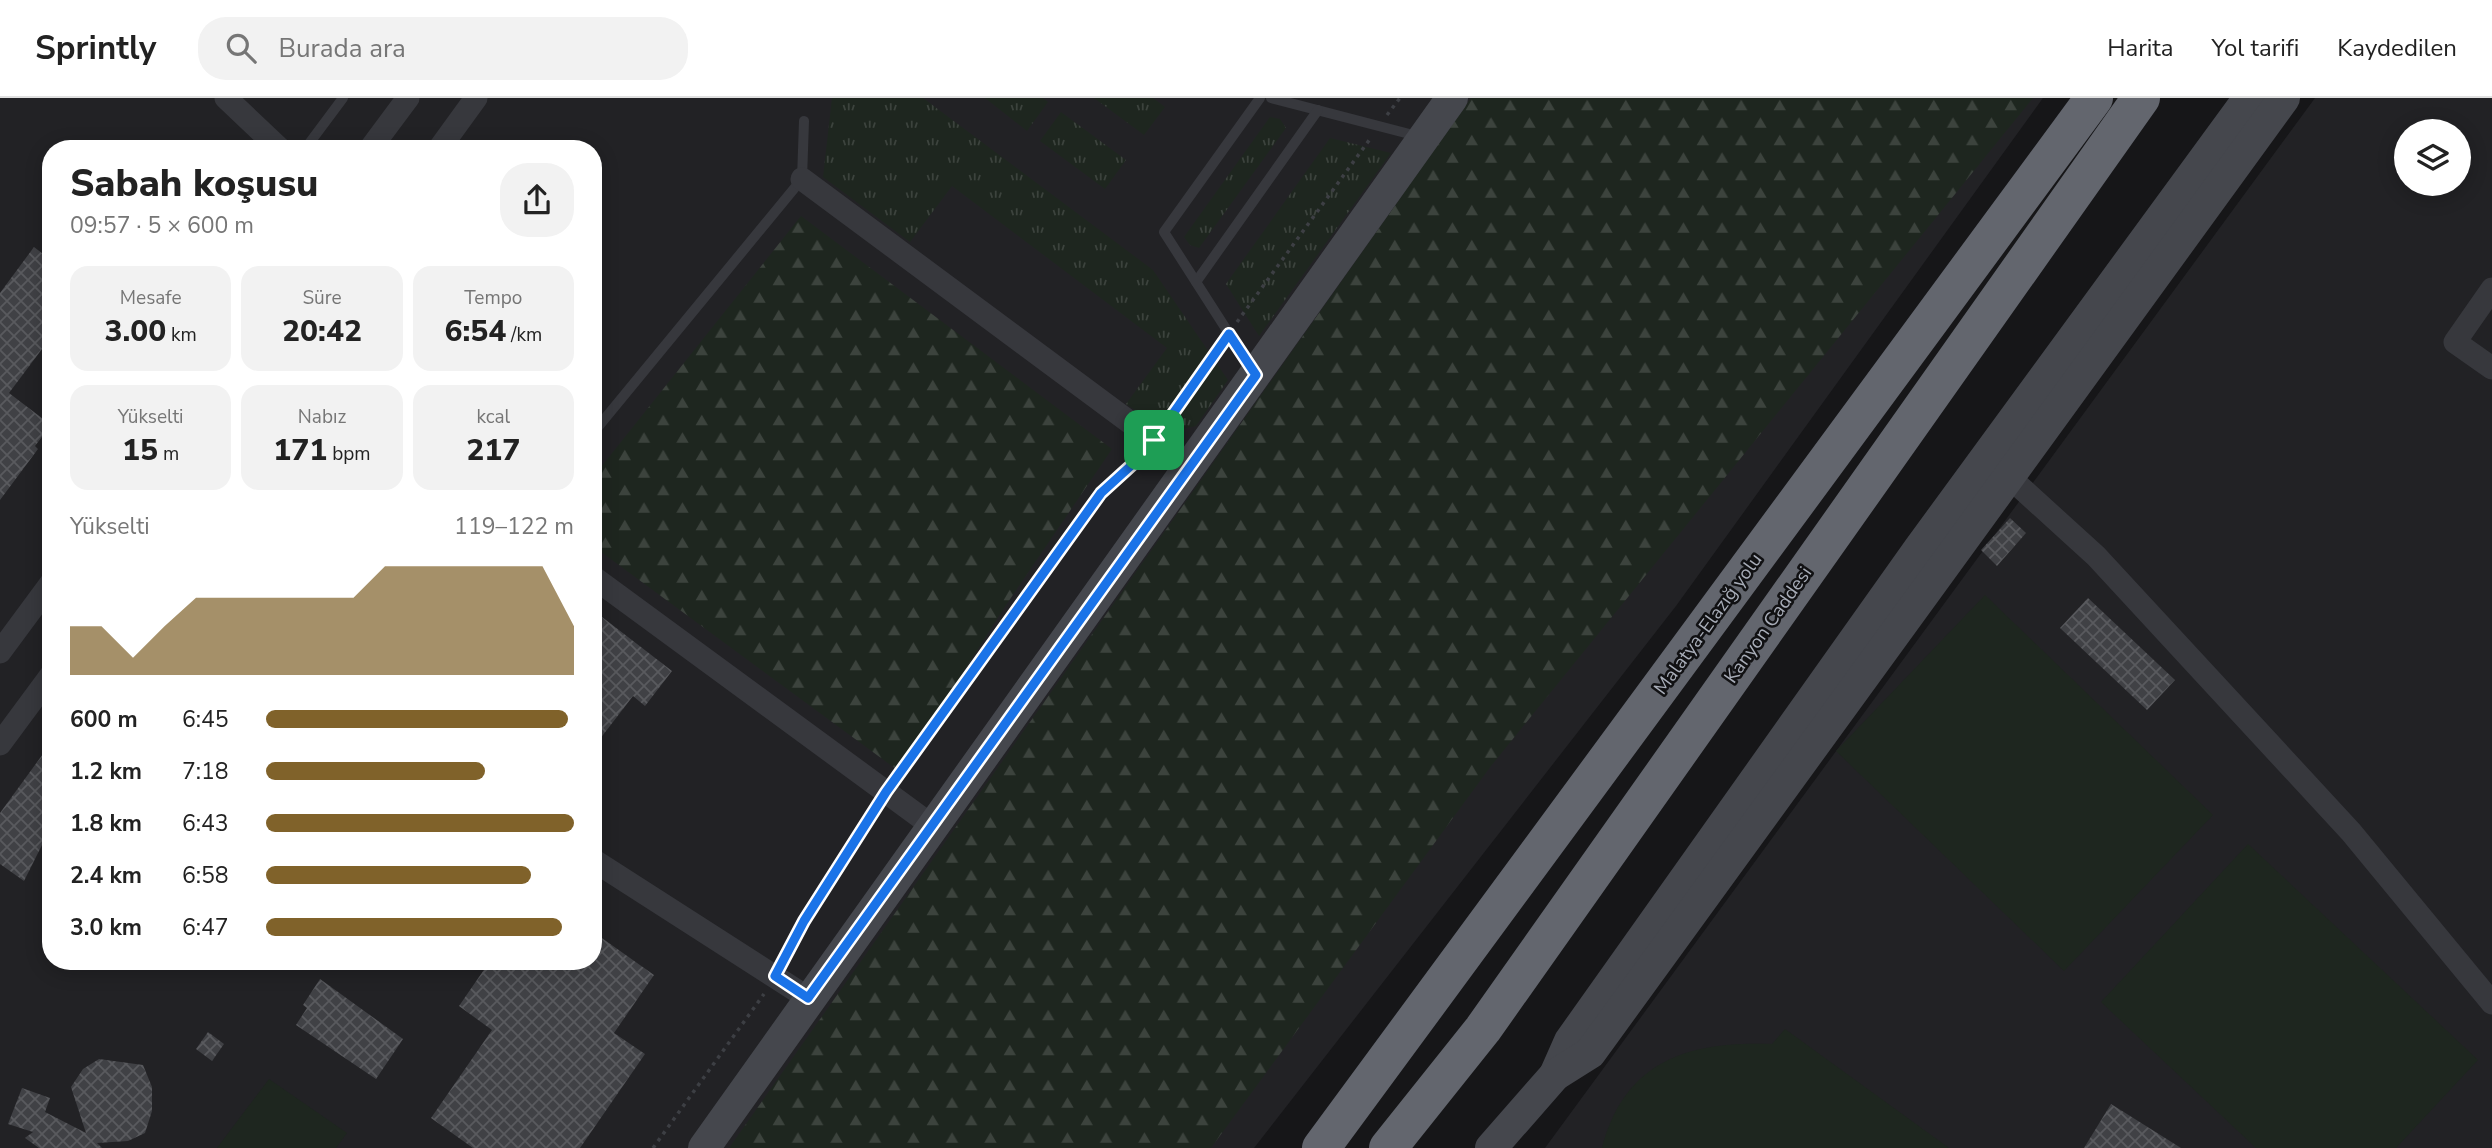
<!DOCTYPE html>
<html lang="tr">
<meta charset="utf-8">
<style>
body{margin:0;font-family:"Nunito Sans",sans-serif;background:#f2f2f2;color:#222;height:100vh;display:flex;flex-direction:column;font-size:26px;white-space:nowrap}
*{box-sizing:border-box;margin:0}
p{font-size:23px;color:#767676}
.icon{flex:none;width:38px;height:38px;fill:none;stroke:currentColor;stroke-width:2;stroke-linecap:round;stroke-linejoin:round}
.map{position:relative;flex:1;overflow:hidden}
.details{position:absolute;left:42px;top:42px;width:560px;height:830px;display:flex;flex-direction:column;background:#fff;border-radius:28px;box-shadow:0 4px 18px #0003}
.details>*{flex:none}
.fabs{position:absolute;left:2394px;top:21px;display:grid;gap:14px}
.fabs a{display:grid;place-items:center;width:77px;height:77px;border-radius:50%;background:#fff;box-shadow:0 4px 18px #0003;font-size:35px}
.pin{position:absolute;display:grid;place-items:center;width:60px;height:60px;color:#fff;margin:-30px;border-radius:14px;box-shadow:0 4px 10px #0006}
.round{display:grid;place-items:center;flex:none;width:74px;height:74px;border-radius:28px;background:#f2f2f2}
.overview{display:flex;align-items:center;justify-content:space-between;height:119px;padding:0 28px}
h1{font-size:38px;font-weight:800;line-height:52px}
.stats{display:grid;grid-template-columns:repeat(3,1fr);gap:10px;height:119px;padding:7px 28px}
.stats div{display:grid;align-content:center;border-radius:18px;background:#f2f2f2;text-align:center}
.stats b{font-size:30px;font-weight:800}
.stats small{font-size:19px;font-weight:400}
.stats p{font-size:19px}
.chart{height:196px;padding:14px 28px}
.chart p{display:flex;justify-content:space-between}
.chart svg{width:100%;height:126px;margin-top:7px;fill:#80622a;opacity:.7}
ul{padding:0 28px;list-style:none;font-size:23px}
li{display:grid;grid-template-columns:112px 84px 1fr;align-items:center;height:52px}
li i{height:18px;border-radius:9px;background:#80622a}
header{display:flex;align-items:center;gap:42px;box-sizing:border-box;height:98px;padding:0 35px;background:#fff;border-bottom:2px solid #e0e0e0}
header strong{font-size:33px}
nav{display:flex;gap:38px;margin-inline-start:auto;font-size:24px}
.search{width:490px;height:63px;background:#f2f2f2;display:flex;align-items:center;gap:18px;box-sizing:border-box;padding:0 24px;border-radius:28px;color:#767676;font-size:26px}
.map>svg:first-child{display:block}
.built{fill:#222225;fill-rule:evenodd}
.grass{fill:url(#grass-tufts)}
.forest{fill:url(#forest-firs)}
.pitch{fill:#1e261f}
.building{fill:url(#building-cross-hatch)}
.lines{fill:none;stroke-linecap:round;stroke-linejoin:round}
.path{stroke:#3d3f44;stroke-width:3.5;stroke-dasharray:3.5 5;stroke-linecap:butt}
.lane{stroke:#37383d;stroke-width:10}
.street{stroke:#37383d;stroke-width:23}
.secondary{stroke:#45474d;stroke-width:32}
.highway{stroke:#63666e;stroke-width:38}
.route-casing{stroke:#fff;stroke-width:14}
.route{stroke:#1a73e8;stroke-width:9}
.labels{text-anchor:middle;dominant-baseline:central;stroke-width:5;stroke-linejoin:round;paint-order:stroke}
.street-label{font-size:19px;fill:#a8adb8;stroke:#111113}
</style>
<header>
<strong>Sprintly</strong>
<div class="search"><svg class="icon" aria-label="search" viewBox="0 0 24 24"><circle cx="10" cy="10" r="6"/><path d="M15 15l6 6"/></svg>Burada ara</div>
<nav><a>Harita</a><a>Yol tarifi</a><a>Kaydedilen</a></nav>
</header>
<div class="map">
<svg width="2492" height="1050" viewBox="0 0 2492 1050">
<defs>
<pattern id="grass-tufts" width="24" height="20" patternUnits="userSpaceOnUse" patternTransform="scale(1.75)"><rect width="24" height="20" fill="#1e261f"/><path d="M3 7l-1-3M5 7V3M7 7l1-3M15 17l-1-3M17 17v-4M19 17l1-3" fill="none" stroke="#3c433d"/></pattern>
<pattern id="forest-firs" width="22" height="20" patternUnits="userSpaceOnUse" patternTransform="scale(1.75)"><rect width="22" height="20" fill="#1e261f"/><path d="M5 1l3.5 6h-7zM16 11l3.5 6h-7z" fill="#3c433d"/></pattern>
<pattern id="building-cross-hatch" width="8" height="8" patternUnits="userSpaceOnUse" patternTransform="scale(1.75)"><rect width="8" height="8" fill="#404145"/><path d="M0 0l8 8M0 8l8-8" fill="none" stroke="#595a5e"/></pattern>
</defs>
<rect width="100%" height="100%" fill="#161618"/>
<!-- built -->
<g class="built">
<path d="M0,0H2043L1676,508L1254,1050H0ZM51,51H593V863H51Z"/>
<path d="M2315,0H2492V1050H1545ZM2406,33H2459V86H2406Z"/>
</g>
<!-- grass -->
<g class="grass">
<path d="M832,0H923L1153,172L1228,282L1196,328L1168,334L1126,306L1167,250L952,88L910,144L823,79Z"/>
<path d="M985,0H1043L1048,4L1027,33Z"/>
<path d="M1094,0H1153L1165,9L1144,37Z"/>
<path d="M1061,14L1126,62L1105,91L1040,43Z"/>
<path d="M1270,19L1280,21L1286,30L1199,150L1190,147L1184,139Z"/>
<path d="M1330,40L1391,55L1259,238L1226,186Z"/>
</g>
<!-- forest -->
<g class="forest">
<path d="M1471,0H2033L1491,668L1211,1050H729Z"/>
<path d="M801,118L1112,351L1004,510L900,674L593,448V379Z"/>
</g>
<!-- pitch -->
<g class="pitch">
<path d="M1985,497L2213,717L2064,873L1836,653Z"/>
<path d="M2248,746L2478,962L2396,1050H2256L2101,904Z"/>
<path d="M1785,931L1949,1050H1602C1625,962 1689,943 1772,946Z"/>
<path d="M269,981L347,1035L336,1050H217Z"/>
</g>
<!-- building -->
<g class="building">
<path d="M34,149L51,162V239L9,295L51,327L35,348L38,351L0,402V195Z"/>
<path d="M2010,420L2026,435L1997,468L1981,452Z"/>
<path d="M2088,500L2175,582L2147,612L2060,530Z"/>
<path d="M593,512L672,573L645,608L633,598L593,650Z"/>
<path d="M51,645V729L24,783L0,766V715Z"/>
<path d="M599,838L654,877L614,935L645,956L580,1050H473L431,1020L492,932L459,908L490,863H593V846Z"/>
<path d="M320,881L403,941L376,981L296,927L307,910L303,907Z"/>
<path d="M208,934L224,946L212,963L196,951Z"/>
<path d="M99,961L143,967L152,989V1013L145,1035L128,1043L97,1045L102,1050H39L25,1040L33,1034L8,1026L22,990L50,1000L45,1014L86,1035L71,989L83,971Z"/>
<path d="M2111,1006L2181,1050H2084Z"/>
</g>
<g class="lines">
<!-- path -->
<g class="path">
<path d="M1387,17L1400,0"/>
<path d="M1237,224L1370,41"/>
<path d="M1165,327L1221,248"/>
<path d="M898,677L1101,395L1141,358"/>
<path d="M784,862L875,709"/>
<path d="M653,1050L764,896"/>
</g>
<!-- lane -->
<g class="lane">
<path d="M1271,0L1421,39"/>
<path d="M305,51L343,0"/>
<path d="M1196,184L1318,12"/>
<path d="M1253,273L1164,134L1260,0"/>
<path d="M593,335L802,81L804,23"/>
</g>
<!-- street -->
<g class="street">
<path d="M226,0L280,51"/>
<path d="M370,51L408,0"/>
<path d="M439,51L476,0"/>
<path d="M802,81L1190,369"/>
<path d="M2492,191L2455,244L2492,270"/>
<path d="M2008,378L2096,458L2351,734L2492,905"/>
<path d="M593,479L931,727"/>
<path d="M0,554L51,485"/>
<path d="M0,646L51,577"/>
<path d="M593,762L808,900"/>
</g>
<!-- secondary -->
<g class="secondary">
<path d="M1555,977L1570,943L1919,451L2249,0"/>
<path d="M704,1050L1452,0"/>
<path d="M1491,1050L1555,977L1590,955L2284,0"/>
</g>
<!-- highway -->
<g class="highway">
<path d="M1321,1050L2094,0"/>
<path d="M1388,1050L1483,931L2141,0"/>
</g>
</g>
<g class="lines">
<defs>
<path id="route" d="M1229,236L1256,277L808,900L775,878L804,823L886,694L1101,395L1146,354Z"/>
</defs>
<!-- route casing -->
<use href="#route" class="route-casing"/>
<!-- route -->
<use href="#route" class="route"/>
</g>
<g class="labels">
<!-- street labels -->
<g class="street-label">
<text transform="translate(1708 526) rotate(-54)">Malatya-Elazığ yolu</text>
<text transform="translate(1768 527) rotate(-55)">Kanyon Caddesi</text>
</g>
</g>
</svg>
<div class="fabs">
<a><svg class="icon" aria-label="layers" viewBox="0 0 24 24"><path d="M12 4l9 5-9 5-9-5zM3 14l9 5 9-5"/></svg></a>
</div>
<div class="pin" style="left:1154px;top:342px;background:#1e9e55"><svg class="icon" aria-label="arrive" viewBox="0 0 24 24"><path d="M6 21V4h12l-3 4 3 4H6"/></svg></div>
<section class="details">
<div class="overview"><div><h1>Sabah koşusu</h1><p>09:57 · 5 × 600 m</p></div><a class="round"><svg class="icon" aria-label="share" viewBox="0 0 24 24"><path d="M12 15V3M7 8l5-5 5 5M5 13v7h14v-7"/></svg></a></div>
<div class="stats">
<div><p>Mesafe</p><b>3.00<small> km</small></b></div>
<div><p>Süre</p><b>20:42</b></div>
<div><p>Tempo</p><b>6:54<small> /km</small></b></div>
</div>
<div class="stats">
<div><p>Yükselti</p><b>15<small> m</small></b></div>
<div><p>Nabız</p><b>171<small> bpm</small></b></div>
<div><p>kcal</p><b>217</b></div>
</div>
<div class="chart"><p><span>Yükselti</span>119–122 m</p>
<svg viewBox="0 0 160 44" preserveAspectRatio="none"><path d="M0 44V27L10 27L20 38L30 27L40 17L50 17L60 17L70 17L80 17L90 17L100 6L110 6L120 6L130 6L140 6L150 6L160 27V44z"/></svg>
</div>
<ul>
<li><b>600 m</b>6:45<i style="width:98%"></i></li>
<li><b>1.2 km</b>7:18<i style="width:71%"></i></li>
<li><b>1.8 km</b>6:43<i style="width:100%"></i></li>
<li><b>2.4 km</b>6:58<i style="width:86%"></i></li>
<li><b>3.0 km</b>6:47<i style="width:96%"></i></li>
</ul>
</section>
</div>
